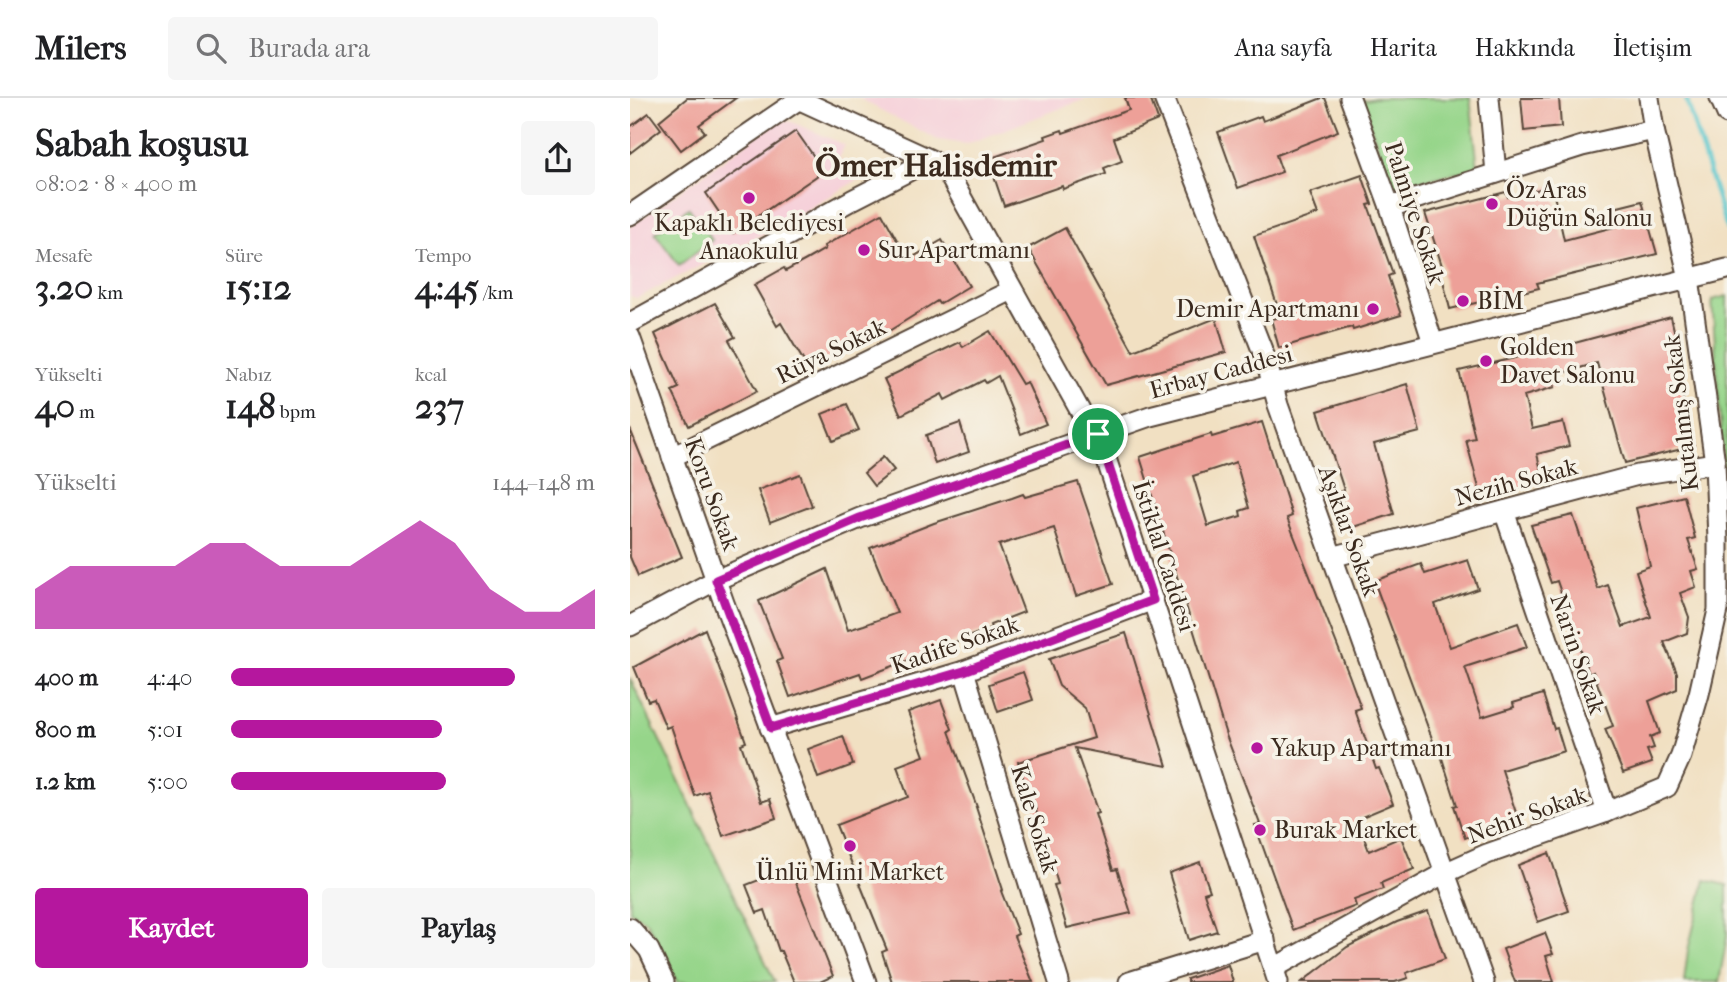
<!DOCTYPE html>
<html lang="tr">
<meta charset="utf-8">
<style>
body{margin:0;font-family:"IM FELL French Canon",serif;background:#f6f6f6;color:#202124;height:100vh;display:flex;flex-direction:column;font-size:26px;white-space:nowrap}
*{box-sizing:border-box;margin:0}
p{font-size:23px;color:#757577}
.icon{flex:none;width:38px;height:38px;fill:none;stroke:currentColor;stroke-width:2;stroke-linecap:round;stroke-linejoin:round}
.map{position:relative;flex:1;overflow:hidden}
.drawer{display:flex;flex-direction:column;background:#fff;width:630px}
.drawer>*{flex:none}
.pin{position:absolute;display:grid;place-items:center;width:60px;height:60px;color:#fff;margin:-30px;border:4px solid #fff;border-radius:50%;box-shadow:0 2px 7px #0007}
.round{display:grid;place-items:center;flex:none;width:74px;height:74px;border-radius:7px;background:#f6f6f6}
.overview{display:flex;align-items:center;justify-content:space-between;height:119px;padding:0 35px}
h1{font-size:38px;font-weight:800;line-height:52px}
.figures{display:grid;grid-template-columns:repeat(3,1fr);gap:10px;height:119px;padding:7px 35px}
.figures div{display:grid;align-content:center}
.figures b{font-size:35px;font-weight:800}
.figures small{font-size:19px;font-weight:400}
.figures p{font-size:19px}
.chart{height:196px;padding:14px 35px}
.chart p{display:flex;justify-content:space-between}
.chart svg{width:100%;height:126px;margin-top:7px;fill:#b5179e;opacity:.7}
.action{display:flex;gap:14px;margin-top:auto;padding:14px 35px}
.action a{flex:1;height:80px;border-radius:7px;background:#b5179e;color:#fff;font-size:28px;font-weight:800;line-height:80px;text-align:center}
.action a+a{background:#f6f6f6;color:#202124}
ul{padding:0 35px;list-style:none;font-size:23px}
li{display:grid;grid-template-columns:112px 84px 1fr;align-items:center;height:52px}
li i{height:18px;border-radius:9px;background:#b5179e}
header{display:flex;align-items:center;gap:42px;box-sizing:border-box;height:98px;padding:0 35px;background:#fff;border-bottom:2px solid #e0e0e0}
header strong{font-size:33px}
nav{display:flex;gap:38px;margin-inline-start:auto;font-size:24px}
.search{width:490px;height:63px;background:#f6f6f6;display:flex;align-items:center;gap:18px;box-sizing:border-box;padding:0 24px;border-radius:7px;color:#757577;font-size:26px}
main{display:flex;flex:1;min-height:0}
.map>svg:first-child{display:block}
.built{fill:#f6cfd9}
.green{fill:#96d58a;stroke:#688054;stroke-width:2}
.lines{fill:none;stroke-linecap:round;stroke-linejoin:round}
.stream{stroke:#58c6cc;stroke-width:5}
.building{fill:#eda098;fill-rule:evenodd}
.minor-casing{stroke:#564537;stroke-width:23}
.minor{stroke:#fff;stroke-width:19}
.route-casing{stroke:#fff;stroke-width:14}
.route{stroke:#b5179e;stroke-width:9}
.poi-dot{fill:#b5179e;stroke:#f7f3e8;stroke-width:2.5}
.labels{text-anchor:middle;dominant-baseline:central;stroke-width:7;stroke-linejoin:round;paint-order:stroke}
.poi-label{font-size:24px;fill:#3b2a1e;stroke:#f7f3e8;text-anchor:start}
.street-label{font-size:24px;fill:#3b2a1e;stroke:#f7f3e8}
.district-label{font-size:32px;font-weight:bold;fill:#3b2a1e;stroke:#f7f3e8}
</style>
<header>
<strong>Milers</strong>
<div class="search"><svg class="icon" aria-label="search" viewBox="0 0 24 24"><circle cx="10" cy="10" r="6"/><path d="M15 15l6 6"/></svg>Burada ara</div>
<nav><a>Ana sayfa</a><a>Harita</a><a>Hakkında</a><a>İletişim</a></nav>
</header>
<main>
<section class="drawer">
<div class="overview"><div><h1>Sabah koşusu</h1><p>08:02 · 8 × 400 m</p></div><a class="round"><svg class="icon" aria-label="share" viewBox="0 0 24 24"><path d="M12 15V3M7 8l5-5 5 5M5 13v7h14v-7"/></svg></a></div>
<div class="figures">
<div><p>Mesafe</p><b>3.20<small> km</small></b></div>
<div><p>Süre</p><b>15:12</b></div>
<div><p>Tempo</p><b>4:45<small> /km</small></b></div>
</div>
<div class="figures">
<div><p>Yükselti</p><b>40<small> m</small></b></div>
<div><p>Nabız</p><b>148<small> bpm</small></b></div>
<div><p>kcal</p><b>237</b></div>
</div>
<div class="chart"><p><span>Yükselti</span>144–148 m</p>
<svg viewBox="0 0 160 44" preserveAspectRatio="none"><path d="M0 44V30L10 22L20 22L30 22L40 22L50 14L60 14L70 22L80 22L90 22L100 14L110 6L120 14L130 30L140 38L150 38L160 30V44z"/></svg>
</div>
<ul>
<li><b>400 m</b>4:40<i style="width:78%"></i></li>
<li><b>800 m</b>5:01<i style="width:58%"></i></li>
<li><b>1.2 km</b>5:00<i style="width:59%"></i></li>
</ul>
<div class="action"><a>Kaydet</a><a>Paylaş</a></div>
</section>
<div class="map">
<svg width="1097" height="884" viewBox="0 0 1097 884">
<rect width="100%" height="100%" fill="#f7f3e8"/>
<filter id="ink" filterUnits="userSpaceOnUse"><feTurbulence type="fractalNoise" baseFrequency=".0143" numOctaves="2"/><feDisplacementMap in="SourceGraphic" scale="14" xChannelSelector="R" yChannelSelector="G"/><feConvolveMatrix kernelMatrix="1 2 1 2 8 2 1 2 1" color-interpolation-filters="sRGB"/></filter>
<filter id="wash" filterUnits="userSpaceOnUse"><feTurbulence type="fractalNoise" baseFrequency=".00686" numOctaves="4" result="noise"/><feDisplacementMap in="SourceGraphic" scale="28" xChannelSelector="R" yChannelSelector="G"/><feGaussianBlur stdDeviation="1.57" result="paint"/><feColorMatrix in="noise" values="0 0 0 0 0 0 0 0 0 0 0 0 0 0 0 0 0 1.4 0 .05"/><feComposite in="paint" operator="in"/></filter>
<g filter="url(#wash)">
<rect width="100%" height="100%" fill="#f1e0c2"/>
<!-- built -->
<g class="built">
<path d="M228,0H458L337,46L308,42Z"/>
<path d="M149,22L162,24L215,47L208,60L241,74L154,125L7,200L0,198V129Z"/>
</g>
<!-- green -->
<g class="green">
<path d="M745,0H840L848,70L763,89L731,3Z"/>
<path d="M59,110L82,142L49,167L25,135Z"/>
<path d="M1097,198V422L1082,202Z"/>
<path d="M0,580L145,884H47L17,824L0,813Z"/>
<path d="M1075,782L1097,787V839L1089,884H1054L1058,852Z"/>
</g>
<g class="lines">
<!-- stream -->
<path class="stream" d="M1056,0L1097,131"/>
</g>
<g id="blocks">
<!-- building -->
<g class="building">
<path d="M57,0H106L69,27L75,34L51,52L29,23Z"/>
<path d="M495,0H520L528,22L484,40L492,63L474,70L476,76L433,91L432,88L374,108L358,61L416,41L415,38L432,32L433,35L499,12Z"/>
<path d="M692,0H695L708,33L646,57L652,74L608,90L588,34L631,18L633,23Z"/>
<path d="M891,0H929L931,29L894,33Z"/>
<path d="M19,15L31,31L0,55V29Z"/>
<path d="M166,33L194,73L103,135L76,95Z"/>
<path d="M732,77L742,106L738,107L763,176L758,178L771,217L723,232L722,229L649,250L641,221L651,219L624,138L688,116L680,95Z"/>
<path d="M922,88L934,142L984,129L980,111L1012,103L1027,156L907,185L909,190L820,211L811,174H814L795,115L876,94L878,99Z"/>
<path d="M252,115L278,162L312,142L339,188L309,206L307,203L259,233L229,248L226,243L179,272L151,225L147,228L124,187L154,170L156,173L176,162L195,151L194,148Z"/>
<path d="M435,130L503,253L586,220L596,254L476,287L398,150Z"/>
<path d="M85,205L105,239L99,242L127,293L59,328L42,293L49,290L25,236Z"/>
<path d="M1041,219L1046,241L1040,243L1064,348L995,365L967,265L922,278L925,289L894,298L902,331L933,324L939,348L907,356L914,384L852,401L836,342L845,340L829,273L915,253Z"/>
<path d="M360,233L392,286L397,284L416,326L391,336L368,278L356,285L354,282L315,302L312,296L271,317L254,281L330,244L333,249Z"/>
<path d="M777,286L790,334L744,346L764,416L720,430L709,394L714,392L688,313Z"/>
<path d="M217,306L229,332L203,343L192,316Z"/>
<path d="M632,324L662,418L657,420L719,577L731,610L725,612L746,671L749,670L763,706L727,721L739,753L771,739L784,771L751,785L753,791L724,802L726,808L663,832L625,727L630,726L596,637L510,359L581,336L582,339ZM606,364L619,410L610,413L611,418L578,428L563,378Z"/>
<path d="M330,325L339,354L305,366L296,337Z"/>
<path d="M0,331L52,459L8,478L0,459Z"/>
<path d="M253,359L264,372L244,388L234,375Z"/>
<path d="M170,376L182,408L140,424L128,392Z"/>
<path d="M448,384L483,486L446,498L424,430L369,447L394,514L360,527L361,530L313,549L232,580L230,575L160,599L147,563L152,561L129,503L197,471L218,532L234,527L267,515L240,450L304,425L382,400L393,396L395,399Z"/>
<path d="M1054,398L1065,440L1058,442L1068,471L1061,473L1066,489L1050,495L1059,519L1057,535L1034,544L1047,575V591L1019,603L1030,635L1020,639L1024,650L1017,652L1022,665L993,675L975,631L983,628L963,574L959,576L927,483L921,485L901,427L943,417L968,491L978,487L993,529L1021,519L1006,473L1020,468L1006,410Z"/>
<path d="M838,462L848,491L805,506L820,549L888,525L897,549L835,569L852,619L884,609L883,605L913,596L924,631L927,630L934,653L872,672L888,721L835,740L824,708L827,707L810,654H807L744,483L791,466L795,476Z"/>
<path d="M75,531L116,644L111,646L131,704L140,701L146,720L93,738L78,693L65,698L41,628L36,630L24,601L18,603L4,569Z"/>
<path d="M496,535L537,668L445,650L468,715L465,716L483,772L487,771L501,815L437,830L424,787L428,786L415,742L399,689H396L388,664L464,640L455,610L429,588L419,561Z"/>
<path d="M393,574L403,602L368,614L359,586Z"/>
<path d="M311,602L322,631L319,633L347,709H346L373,792L371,793L388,836L384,838L403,884H262L252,854L257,852L206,727L278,699L267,668L294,658L278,614Z"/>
<path d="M213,638L223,667L188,680L178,651Z"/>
<path d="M919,755L939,813L908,824L888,767Z"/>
<path d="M570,764L580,793L574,795L587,833L559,842L539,775Z"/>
<path d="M160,770L203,878L190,884H164L151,853H149L135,812L127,815L116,787Z"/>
<path d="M798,813L815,861L776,875L778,880L765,884H672L717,849L767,824Z"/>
<path d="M915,835L923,856L916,858L924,884H885L873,851Z"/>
<path d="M598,867L603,884H557V881Z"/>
</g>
</g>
</g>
<g filter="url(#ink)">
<use href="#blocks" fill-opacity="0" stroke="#564537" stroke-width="2"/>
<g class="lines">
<defs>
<g id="minor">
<path d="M166,0L314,68L453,318L468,336L648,884"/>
<path d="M534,0L636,262L648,307L854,884"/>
<path d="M720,0L760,109L803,245"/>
<path d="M859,0L866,75"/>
<path d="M1090,0L1097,16"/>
<path d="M760,109L952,48L1024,32"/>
<path d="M0,117L168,2"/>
<path d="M0,225L222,102L300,62"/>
<path d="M0,239L94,505L236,884"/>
<path d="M42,359L382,192"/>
<path d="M874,413L977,714"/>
<path d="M702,459L1008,377L1085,365"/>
<path d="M0,528L86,482L230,420L520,318L1097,171"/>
<path d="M334,573L429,884"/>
<path d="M140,630L334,573L523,502"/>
<path d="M0,830L19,852L34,884"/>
<path d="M644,870L817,774L857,756L977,714L1037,689L1051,658L1069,596L1088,512V442L1085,365L1059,180L1024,32L1019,0"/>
<path d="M499,884L635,842"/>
</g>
</defs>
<!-- minor casing -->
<use href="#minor" class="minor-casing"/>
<!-- minor -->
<use href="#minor" class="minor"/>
</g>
</g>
<g class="lines" filter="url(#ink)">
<defs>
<path id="route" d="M468,336L523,502L334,573L141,630L86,482L230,420Z"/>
</defs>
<!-- route casing -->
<use href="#route" class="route-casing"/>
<!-- route -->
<use href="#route" class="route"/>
</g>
<!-- markers -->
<g class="poi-dot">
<circle cx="119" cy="100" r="7"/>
<circle cx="862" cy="106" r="7"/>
<circle cx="234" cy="152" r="7"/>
<circle cx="833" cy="203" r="7"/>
<circle cx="743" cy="211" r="7"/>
<circle cx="856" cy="263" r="7"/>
<circle cx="627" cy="650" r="7"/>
<circle cx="630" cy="732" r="7"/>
<circle cx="220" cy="748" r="7"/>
</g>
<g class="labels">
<!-- poi labels -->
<g class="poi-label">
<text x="876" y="92">Öz Aras<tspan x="876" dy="28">Düğün Salonu</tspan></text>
<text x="119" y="125" text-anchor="middle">Kapaklı Belediyesi<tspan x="119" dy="28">Anaokulu</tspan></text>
<text x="248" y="152">Sur Apartmanı</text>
<text x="847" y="203">BİM</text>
<text x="729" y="211" text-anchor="end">Demir Apartmanı</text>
<text x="870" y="249">Golden<tspan x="870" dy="28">Davet Salonu</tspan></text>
<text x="641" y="650">Yakup Apartmanı</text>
<text x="644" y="732">Burak Market</text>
<text x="220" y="774" text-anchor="middle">Ünlü Mini Market</text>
</g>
<!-- street labels -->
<g class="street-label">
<text transform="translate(785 115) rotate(72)">Palmiye Sokak</text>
<text transform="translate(201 253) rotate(-26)">Rüya Sokak</text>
<text transform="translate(591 274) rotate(-15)">Erbay Caddesi</text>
<text transform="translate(1051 315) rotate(-97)">Kutalmış Sokak</text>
<text transform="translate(886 384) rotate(-15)">Nezih Sokak</text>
<text transform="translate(82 396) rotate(70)">Koru Sokak</text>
<text transform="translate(719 433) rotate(70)">Aşıklar Sokak</text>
<text transform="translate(534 458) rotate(72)">İstiklal Caddesi</text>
<text transform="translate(325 547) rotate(-19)">Kadife Sokak</text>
<text transform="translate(948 556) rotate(71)">Narin Sokak</text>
<text transform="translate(897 717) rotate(-20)">Nehir Sokak</text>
<text transform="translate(405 721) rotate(73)">Kale Sokak</text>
</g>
<!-- district labels -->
<g class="district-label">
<text x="306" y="67">Ömer Halisdemir</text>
</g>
</g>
</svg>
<div class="pin" style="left:468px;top:336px;background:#1e9e55"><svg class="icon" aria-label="arrive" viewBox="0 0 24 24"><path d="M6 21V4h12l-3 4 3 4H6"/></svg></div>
</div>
</main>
